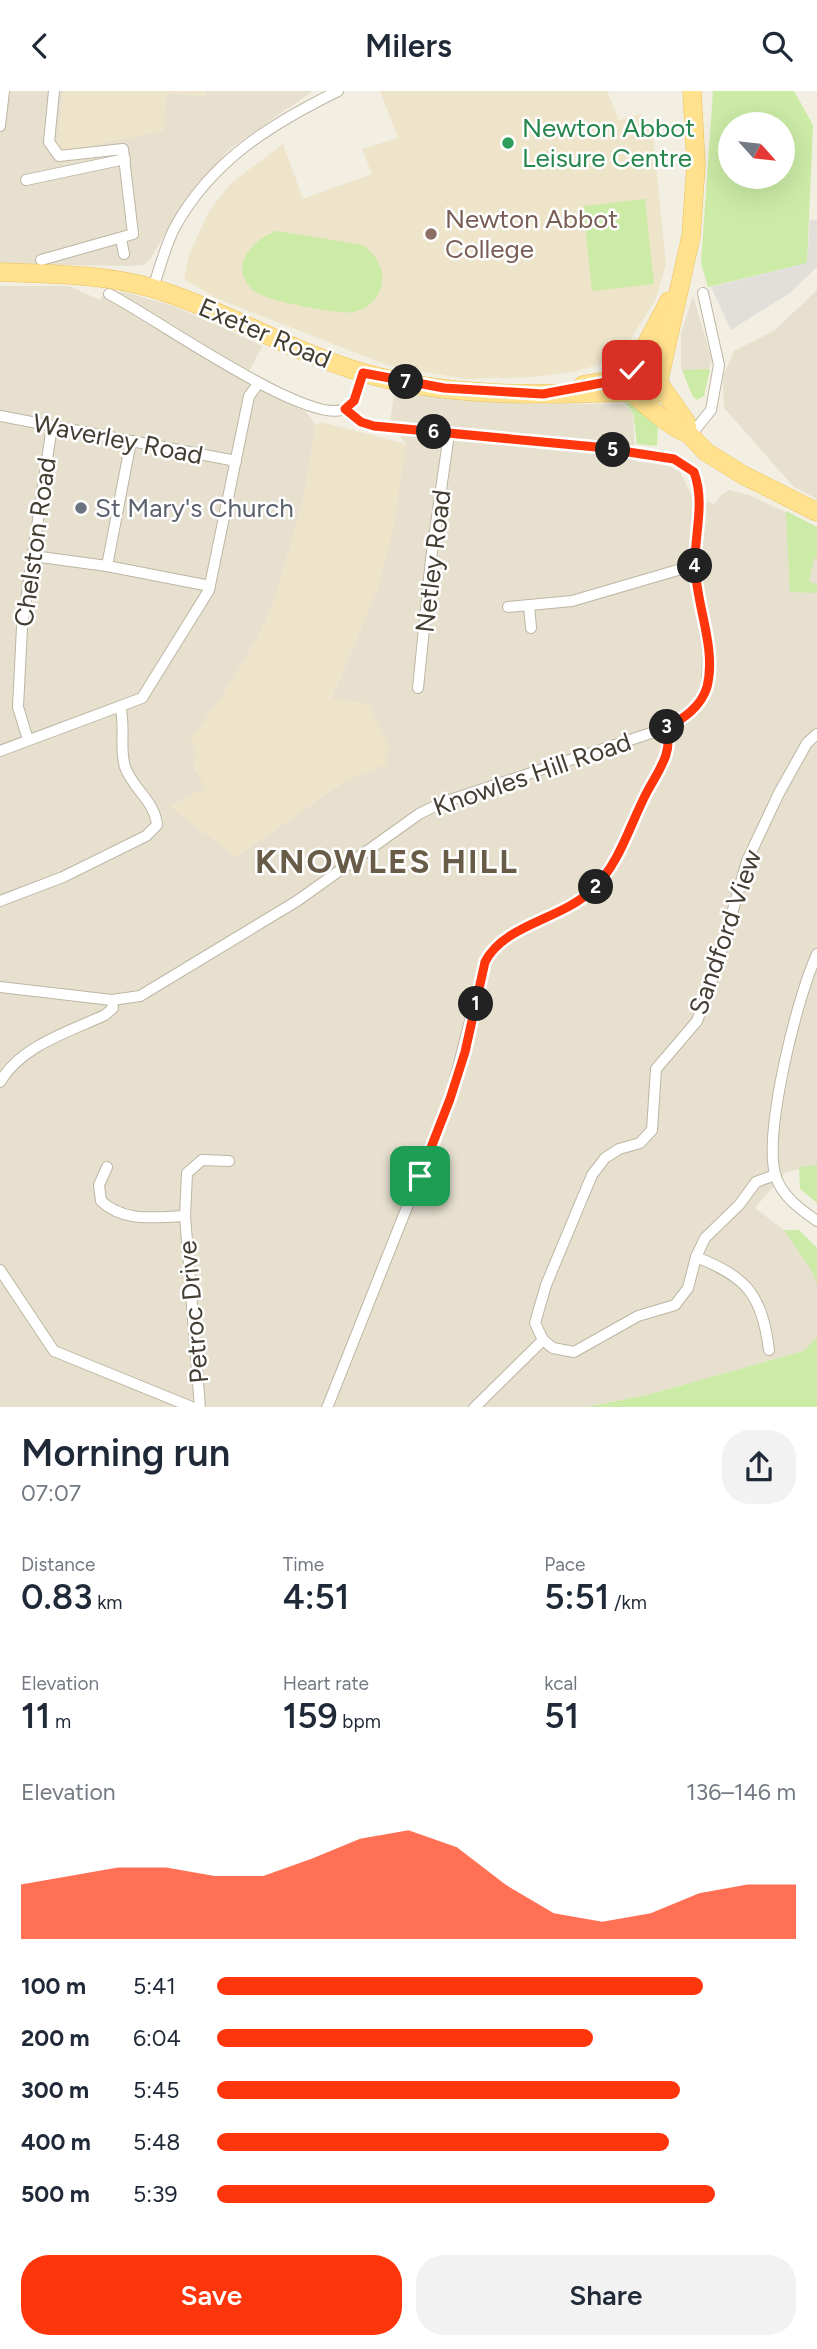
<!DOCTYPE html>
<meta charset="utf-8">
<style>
body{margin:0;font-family:Figtree,sans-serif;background:#f2f2f3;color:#1f2937;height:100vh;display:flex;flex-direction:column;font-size:26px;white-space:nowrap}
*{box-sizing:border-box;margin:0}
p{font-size:23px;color:#747a83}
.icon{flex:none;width:38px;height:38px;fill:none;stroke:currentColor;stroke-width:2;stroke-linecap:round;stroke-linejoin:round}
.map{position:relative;height:1316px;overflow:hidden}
.sheet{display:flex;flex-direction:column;background:#fff;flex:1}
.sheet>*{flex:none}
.needle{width:46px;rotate:117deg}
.buttons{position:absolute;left:718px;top:21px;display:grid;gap:14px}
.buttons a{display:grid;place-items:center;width:77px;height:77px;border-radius:50%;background:#fff;box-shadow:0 7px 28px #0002;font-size:35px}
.pin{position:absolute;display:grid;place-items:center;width:60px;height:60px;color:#fff;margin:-30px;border-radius:14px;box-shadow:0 4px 10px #0006}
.km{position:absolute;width:35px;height:35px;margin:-18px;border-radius:50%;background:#222;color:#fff;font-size:19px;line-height:35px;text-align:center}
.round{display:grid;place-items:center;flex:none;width:74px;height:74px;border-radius:28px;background:#f2f2f3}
.overview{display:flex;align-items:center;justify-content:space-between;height:119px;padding:0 21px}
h1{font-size:38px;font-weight:600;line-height:52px}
.stats{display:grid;grid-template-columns:repeat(3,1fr);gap:10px;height:119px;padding:7px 21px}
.stats div{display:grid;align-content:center}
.stats b{font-size:35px;font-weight:600}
.stats small{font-size:19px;font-weight:400}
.stats p{font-size:19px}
.chart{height:196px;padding:14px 21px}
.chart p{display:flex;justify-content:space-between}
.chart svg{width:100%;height:126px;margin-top:7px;fill:#ff350c;opacity:.7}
.action{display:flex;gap:14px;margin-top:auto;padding:14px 21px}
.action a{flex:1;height:80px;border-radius:28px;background:#ff350c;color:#fff;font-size:28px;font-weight:600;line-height:80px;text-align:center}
.action a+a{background:#f2f2f3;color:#1f2937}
ul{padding:0 21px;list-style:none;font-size:23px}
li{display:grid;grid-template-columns:112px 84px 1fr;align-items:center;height:52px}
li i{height:18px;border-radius:9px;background:#ff350c}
header{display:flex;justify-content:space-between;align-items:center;height:91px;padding:0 21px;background:#fff;font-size:32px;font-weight:600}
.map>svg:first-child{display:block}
.residential{fill:#e7e0cf}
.education{fill:#ede4ca}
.green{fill:#cbeba6;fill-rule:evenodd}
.parking{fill:#e2dfdb}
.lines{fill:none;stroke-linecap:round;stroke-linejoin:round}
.minor-casing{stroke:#beb6a4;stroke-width:12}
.primary-casing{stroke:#ecc256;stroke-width:19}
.minor{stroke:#fff;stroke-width:10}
.primary{stroke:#ffe18e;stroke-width:18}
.route-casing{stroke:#fff;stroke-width:14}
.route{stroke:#ff350c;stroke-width:9}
.leisure-dot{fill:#2e9e5b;stroke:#fff;stroke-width:2.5}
.education-dot{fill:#8d6e63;stroke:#fff;stroke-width:2.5}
.worship-dot{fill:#6b7280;stroke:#fff;stroke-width:2.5}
.labels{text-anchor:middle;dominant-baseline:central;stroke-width:5;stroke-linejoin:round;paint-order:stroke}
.leisure-label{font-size:26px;fill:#27864d;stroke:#fff;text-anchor:start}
.education-label{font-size:26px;fill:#785e54;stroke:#fff;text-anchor:start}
.street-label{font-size:26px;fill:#443d32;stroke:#fff}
.worship-label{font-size:26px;fill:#5b616d;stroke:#fff;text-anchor:start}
.district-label{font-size:33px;font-weight:bold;letter-spacing:2px;fill:#685c48;stroke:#fff}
</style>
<header><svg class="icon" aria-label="back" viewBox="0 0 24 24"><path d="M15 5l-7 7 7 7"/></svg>Milers<svg class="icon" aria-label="search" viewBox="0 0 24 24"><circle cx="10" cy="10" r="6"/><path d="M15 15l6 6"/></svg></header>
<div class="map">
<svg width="817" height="1317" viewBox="0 0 817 1317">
<rect width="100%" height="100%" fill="#f2eee2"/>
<!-- residential -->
<g class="residential">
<path d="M0,0H63L58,53L167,2L205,5L206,0H313L228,59L174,128L150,168L144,174L134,175L0,173Z"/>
<path d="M0,195H69L100,209L107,199L128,202L173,215L217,234L263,255L243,290L306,321L316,335L302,415L274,511L259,545L225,601L191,649L197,661L194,676L206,697L173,714L236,766L345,690L386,673L383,664L331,608L378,497L406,353L390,332L395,297L469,309L624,314L633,321L635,370L669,375L680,381L693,406L714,413L722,403L729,399L749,404L817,436V1074L786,1081L755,1117L784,1139L812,1180L817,1194V1246L804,1260L647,1304L586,1316L0,1317Z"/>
<path d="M817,199V408L794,396L724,317L723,285L734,260L775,239Z"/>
<path d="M693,205L712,269L708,279L702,280L682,279L681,276V242Z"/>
</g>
<!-- education -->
<g class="education">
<path d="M63,0H206L205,5L167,2L163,40L64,60L58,53Z"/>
<path d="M380,0H607L619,29L641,23L653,44L666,174L655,210L628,252L608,271L573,281L534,286L464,288L387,274L216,207L184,188L189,164L208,122L231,92L283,53L303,108L372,83L362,58L398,47Z"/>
<path d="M321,331L406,353L393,440L378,497L331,607L368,613L391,660L384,664L387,673L345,690L236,766L170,716L205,697L194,675L197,661L190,649L225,601L259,545L274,511L302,415L316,335Z"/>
</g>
<!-- green -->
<g class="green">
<path d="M713,0H794L813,34L807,172L708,196L701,172ZM730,33H782V86H730Z"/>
<path d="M645,108L654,193L592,200L583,115Z"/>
<path d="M277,140L363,154C376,165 386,178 381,196C377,209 368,217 354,221C340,224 266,210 254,200C227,177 252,148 277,140Z"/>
<path d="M710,278L704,305L697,309L693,306L682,279Z"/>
<path d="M624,311L636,315L658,333L657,355L637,353L633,321Z"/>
<path d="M786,420L817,436V468L814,467L809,491L817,493V502L790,501Z"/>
<path d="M817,1074V1112L800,1098L799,1076Z"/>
<path d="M784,1139H799L817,1157V1194L812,1180Z"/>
<path d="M817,1246V1316H586L647,1304L804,1260Z"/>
</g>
<!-- parking -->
<path class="parking" d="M810,129H817V176L790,202L731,239L711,196L807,172Z"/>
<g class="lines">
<defs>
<g id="minor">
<path d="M0,35L4,0"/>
<path d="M26,89L125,68"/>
<path d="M121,148L124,163"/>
<path d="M41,169L133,143L123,58L59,65L49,51L54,0"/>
<path d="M153,197C160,177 165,155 175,136C212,69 271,33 338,0"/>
<path d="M345,318L354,310L363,282"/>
<path d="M0,325L236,370"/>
<path d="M690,345L711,319L719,274L703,202"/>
<path d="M33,465L107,475L210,495"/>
<path d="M107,475L131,350"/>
<path d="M529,514L531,537"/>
<path d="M508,516L572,510L695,474"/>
<path d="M418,597L431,468L449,343"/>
<path d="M28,649L18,616L22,536L52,335"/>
<path d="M0,660L142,607L209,499L249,305L258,293"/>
<path d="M0,810L63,786L146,745L157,734C155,710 132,697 125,676C119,656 126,636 120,615"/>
<path d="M817,863C797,906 764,1039 775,1083C781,1105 800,1118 817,1130"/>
<path d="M0,896L112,909L140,905L297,810L419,723L441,712L666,637L694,619L707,597L708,563L695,474L699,402L694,381L674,368L596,356L374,335L361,331L345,318C308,336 151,224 109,203"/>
<path d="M0,991C21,955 68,941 105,924L113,917L112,909"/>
<path d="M107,1076L99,1094L101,1110C125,1132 155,1126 185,1125L200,1317"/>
<path d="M775,1084L756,1091L739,1114L705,1147L696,1166L688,1197L675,1214L638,1225L574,1261L553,1257L543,1249L535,1232L546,1194L592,1084L605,1067L619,1058L640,1052L652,1039L656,978L697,930L717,875L747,770L779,702L807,652L817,643"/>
<path d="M185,1125L187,1082L202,1069L229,1070"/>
<path d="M696,1166C747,1186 762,1204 769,1259"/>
<path d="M0,1179L54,1260L194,1317"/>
<path d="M327,1317L450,1008L485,871C504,833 562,829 593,798C620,772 630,733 647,701C658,680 674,661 666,637"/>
<path d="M474,1317L543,1249"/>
</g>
<g id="primary">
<path d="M0,181C51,183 103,183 152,197C225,219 291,261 364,282C449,307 544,304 632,301"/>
<path d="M641,274L646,254L669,210"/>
<path d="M660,284L691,145L696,74L692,0"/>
<path d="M583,294L628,287"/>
<path d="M660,294L686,331L688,342L706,361L743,384L817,421"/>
<path d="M641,306L651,305L660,294L657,280L645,273L636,275L629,282V297C637,308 675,340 688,342"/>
</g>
</defs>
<!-- minor casing -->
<use href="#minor" class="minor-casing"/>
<!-- primary casing -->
<use href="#primary" class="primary-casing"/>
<!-- minor -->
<use href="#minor" class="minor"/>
<!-- primary -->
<use href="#primary" class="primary"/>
</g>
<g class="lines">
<defs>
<path id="route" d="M420,1085L450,1008L465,961L485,871C504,833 562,829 593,798C620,772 630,733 647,701C658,680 674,661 666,637C683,628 701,616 707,596C717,556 695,512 695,472C695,441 705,411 694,381L674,368L596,356L374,335L361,331L345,318L354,310L363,282L444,297L543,303L628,287L632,279"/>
</defs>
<!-- route casing -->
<use href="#route" class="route-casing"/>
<!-- route -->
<use href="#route" class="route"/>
</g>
<!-- markers -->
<circle class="leisure-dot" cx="508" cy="52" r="7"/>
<circle class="education-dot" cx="431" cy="143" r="7"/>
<circle class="worship-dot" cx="81" cy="417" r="7"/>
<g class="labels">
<!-- leisure labels -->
<g class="leisure-label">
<text x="522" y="37">Newton Abbot<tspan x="522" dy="30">Leisure Centre</tspan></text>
</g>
<!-- education labels -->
<g class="education-label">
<text x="445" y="128">Newton Abbot<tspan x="445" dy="30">College</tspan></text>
</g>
<!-- street labels -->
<g class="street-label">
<text transform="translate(265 242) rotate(23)">Exeter Road</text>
<text transform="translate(118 348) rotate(11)">Waverley Road</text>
<text transform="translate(35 451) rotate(-82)">Chelston Road</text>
<text transform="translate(433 470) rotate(-83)">Netley Road</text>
<text transform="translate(532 683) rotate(-19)">Knowles Hill Road</text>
<text transform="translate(725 841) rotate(-71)">Sandford View</text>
<text transform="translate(193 1221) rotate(-95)">Petroc Drive</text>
</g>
<!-- worship labels -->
<g class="worship-label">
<text x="95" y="417">St Mary's Church</text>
</g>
<!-- district labels -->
<g class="district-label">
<text x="387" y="770">KNOWLES HILL</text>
</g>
</g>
</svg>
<div class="buttons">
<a><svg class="needle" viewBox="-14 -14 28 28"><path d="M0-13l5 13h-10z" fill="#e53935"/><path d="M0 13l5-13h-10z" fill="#747a83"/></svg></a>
</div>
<div class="pin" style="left:420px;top:1085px;background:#1e9e55"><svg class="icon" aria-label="arrive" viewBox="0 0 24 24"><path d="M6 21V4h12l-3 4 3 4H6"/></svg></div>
<div class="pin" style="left:632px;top:279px;background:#d93025"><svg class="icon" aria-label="check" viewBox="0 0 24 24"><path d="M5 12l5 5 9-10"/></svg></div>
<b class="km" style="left:476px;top:913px">1</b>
<b class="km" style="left:596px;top:796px">2</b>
<b class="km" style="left:667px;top:636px">3</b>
<b class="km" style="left:695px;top:475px">4</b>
<b class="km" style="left:613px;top:359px">5</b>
<b class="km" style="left:434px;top:341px">6</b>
<b class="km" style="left:406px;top:291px">7</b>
</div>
<section class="sheet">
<div class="overview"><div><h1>Morning run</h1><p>07:07</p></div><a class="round"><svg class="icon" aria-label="share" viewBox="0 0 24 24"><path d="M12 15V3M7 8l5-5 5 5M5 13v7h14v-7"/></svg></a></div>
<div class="stats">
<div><p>Distance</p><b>0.83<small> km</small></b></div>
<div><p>Time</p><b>4:51</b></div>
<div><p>Pace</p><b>5:51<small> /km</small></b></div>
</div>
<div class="stats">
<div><p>Elevation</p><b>11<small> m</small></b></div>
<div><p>Heart rate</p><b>159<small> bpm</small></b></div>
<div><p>kcal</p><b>51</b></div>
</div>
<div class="chart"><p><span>Elevation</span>136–146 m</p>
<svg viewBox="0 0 160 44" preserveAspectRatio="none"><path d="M0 44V25L10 22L20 19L30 19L40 22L50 22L60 16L70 9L80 6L90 12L100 25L110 35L120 38L130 35L140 28L150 25L160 25V44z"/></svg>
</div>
<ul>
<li><b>100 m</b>5:41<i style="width:84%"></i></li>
<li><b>200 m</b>6:04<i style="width:65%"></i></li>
<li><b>300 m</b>5:45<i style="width:80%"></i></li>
<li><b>400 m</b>5:48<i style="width:78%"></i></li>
<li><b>500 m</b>5:39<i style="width:86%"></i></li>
</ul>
<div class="action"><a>Save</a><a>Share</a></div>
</section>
